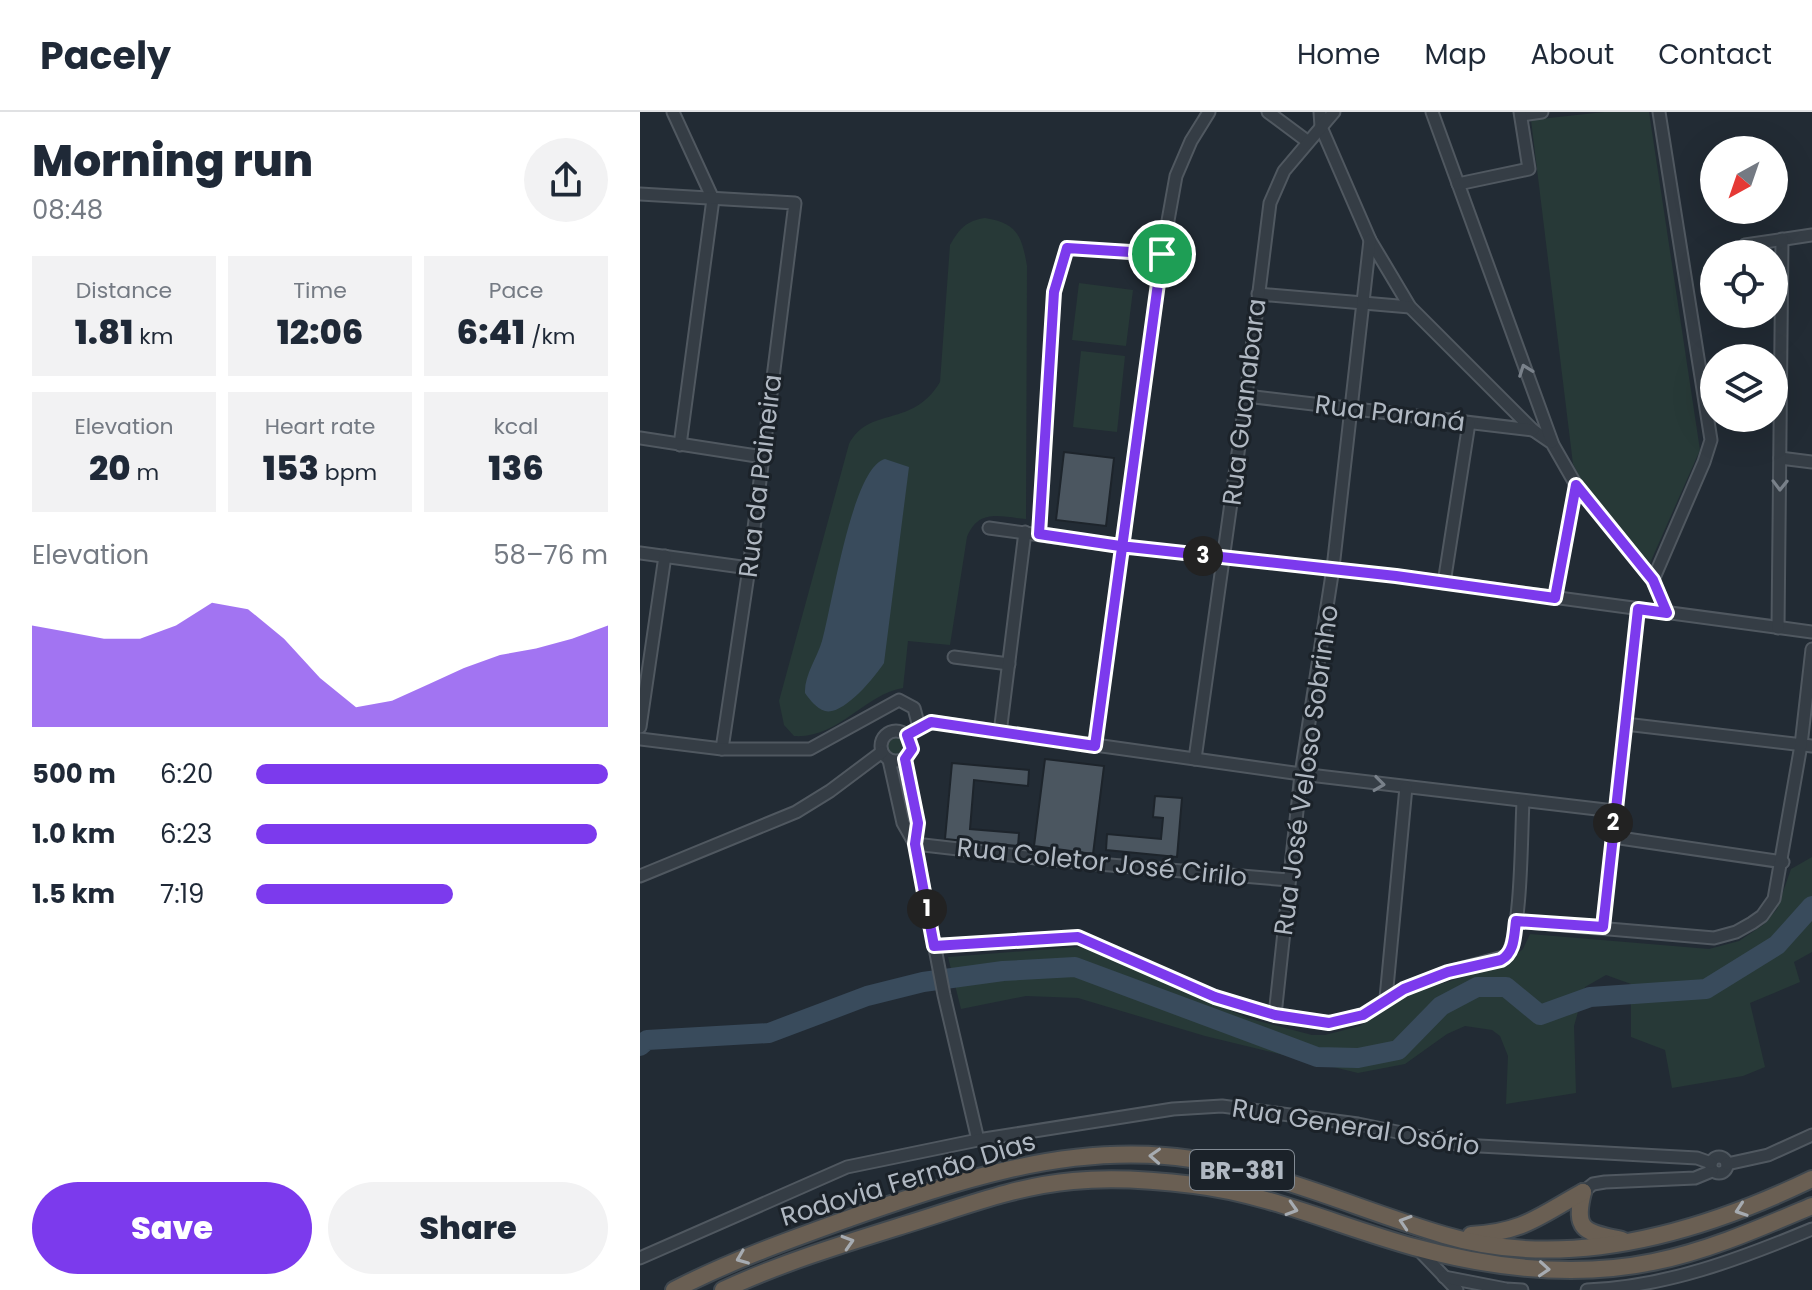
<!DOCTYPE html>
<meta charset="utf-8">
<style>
body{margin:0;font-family:Poppins,sans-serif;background:#f2f2f3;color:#1f2937;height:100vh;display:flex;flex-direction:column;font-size:30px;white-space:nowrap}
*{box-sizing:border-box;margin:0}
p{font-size:26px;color:#747a83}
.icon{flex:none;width:44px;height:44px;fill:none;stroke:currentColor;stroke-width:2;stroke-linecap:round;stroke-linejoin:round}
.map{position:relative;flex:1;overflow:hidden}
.panel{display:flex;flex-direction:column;background:#fff;width:640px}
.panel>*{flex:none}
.needle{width:52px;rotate:220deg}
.fabs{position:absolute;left:1060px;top:24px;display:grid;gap:16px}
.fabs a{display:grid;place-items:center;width:88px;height:88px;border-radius:50%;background:#fff;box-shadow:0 8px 32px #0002;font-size:40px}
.pin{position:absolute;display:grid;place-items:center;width:68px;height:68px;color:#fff;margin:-34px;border:4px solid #fff;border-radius:50%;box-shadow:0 2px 8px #0007}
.km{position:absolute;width:40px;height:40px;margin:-20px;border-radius:50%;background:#222;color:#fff;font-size:22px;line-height:40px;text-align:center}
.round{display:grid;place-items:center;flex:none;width:84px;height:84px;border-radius:42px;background:#f2f2f3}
.headline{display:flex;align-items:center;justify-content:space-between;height:136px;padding:0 32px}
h1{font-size:44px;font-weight:800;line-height:60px}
.metrics{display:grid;grid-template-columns:repeat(3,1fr);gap:12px;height:136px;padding:8px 32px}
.metrics div{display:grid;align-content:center;border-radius:0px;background:#f2f2f3;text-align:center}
.metrics b{font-size:34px;font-weight:800}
.metrics small{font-size:22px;font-weight:400}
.metrics p{font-size:22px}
.chart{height:224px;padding:16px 32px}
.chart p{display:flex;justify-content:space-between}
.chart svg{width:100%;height:144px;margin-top:8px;fill:#7c3aed;opacity:.7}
.button{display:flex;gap:16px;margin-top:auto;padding:16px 32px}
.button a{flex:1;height:92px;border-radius:48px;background:#7c3aed;color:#fff;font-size:32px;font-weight:800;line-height:92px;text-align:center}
.button a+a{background:#f2f2f3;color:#1f2937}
ul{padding:0 32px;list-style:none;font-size:26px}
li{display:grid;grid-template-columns:128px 96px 1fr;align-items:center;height:60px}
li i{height:20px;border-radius:10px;background:#7c3aed}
header{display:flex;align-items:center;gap:48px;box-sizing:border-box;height:112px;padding:0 40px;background:#fff;border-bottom:2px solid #e0e1e3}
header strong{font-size:38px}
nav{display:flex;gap:44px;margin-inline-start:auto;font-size:28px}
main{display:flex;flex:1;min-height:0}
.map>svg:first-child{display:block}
.green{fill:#273937}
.water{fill:#394b5c}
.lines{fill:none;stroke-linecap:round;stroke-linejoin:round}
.river{stroke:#394b5c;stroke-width:20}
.building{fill:#4b5660;stroke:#1d242b;stroke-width:2}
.minor-casing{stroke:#505860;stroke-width:15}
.highway-casing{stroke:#40484f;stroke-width:20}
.minor{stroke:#353d45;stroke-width:11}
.highway{stroke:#6a5f53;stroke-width:16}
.oneway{stroke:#79818a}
.oneway2{stroke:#a6abb1}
.route-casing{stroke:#fff;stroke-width:16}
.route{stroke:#7c3aed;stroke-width:10}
.labels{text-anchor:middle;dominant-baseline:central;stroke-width:6;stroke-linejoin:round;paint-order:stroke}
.shield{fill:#1b2229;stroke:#838b94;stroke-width:2}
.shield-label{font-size:24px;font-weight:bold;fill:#b0b8c2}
.street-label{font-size:26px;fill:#b0b8c2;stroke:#1b2229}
</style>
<header>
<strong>Pacely</strong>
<nav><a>Home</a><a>Map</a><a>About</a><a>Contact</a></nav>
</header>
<main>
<section class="panel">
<div class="headline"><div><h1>Morning run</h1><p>08:48</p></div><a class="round"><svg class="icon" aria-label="share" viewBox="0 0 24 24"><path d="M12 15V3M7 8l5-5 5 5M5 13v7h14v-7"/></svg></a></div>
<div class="metrics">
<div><p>Distance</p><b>1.81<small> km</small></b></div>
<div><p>Time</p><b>12:06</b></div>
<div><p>Pace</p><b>6:41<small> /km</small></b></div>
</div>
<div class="metrics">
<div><p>Elevation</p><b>20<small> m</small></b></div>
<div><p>Heart rate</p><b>153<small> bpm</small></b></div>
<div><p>kcal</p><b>136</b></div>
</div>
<div class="chart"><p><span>Elevation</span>58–76 m</p>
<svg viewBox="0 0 160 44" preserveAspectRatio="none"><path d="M0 44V13L10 15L20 17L30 17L40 13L50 6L60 8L70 17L80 29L90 38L100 36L110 31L120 26L130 22L140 20L150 17L160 13V44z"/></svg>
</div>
<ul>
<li><b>500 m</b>6:20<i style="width:100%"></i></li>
<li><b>1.0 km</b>6:23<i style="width:97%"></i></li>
<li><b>1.5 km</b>7:19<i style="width:56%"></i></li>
</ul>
<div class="button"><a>Save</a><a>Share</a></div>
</section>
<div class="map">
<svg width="1172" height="1178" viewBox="0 0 1172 1178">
<rect width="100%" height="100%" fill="#222b34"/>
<!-- green -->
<g class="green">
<path d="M964,0H1009L1060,338L1010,451L942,370L933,352L891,8Z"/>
<path d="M345,106C377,111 382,124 387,154L386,407C360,405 339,396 327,425L310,533L268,529L263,576C225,582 198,627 154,624L144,613L139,589L209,332C230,293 272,317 300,270L310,133C320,116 326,109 345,106Z"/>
<path d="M439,171L493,178L486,234L432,228Z"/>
<path d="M441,239L485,244L477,320L433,315Z"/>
<circle cx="256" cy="634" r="10"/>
<path d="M1172,745V840L1154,850L1160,870L1110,891L1125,955L1103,964L1032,976L1025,938L991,925V872L966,863L945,875L934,914L936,981L866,992L868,944L860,924L852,918L825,914L807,922L765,952L718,961L565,924L438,886L386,884L321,897L308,845L438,835L473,844L607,906L672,923H685L720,914L770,881L864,853L883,837L890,822L1069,837L1099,829L1123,813L1137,797L1151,757Z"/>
</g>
<!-- water -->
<path class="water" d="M245,347L269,355L244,551C235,565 203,604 185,599C176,596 170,588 165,581C164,564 177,546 182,529C192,495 212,355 245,347Z"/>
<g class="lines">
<!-- river -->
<path class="river" d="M0,934L7,928L129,921L227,884L283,870L363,859L435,855L677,945L718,946L758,938L801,894L837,875H866L900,903L950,885L1066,877L1137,833L1172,794"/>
</g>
<!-- building -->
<g class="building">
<path d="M424,340L474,346L466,414L416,408Z"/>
<path d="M405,647L464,654L453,742L394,734Z"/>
<path d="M312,651L389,658L388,674L334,668L330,717L379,721L378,734L305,727Z"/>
<path d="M515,684L542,686L537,745L466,738L467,722L521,727L523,706L513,705Z"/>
</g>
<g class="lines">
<defs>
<g id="minor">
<path d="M33,0L73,87L40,333"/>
<path d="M628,0L667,29"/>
<path d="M680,0L681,15L730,128L770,195L893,318L912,331L936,373L1013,468L1027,501"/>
<path d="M792,0L912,330"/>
<path d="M881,3L902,0"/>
<path d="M818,72L889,57L880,0"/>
<path d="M0,82L155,91L109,456L82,637"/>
<path d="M1105,133L1172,123"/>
<path d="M618,182L770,195"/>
<path d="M606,284L893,318"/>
<path d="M0,326L123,345"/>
<path d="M1140,346L1172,350"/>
<path d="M349,416L480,434L756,464L1172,520"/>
<path d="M399,422L414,180L427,136L522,142"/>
<path d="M0,441L109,456"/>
<path d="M1013,468L1064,350L1071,328L1019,0"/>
<path d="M804,471L829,311"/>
<path d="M915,486L936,373"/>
<path d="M1138,516L1142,127"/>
<path d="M314,545L369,552"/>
<path d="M985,612L1172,634"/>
<path d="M0,615L25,444"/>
<circle cx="256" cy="634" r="15"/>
<path d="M360,621L385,420"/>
<path d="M267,623C277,616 286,610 299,611L661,662L974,699"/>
<path d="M0,627L82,637H170L259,588L274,596L279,615"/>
<path d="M455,634L522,142L536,64L551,29L569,0"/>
<path d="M265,647L278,711L275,731"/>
<path d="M555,647L606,284L630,91L644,59L694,0"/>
<path d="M249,648L263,711L275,732L304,883L338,1028"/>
<path d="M973,725L1143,750"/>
<path d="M275,732L422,749L649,768"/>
<path d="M0,764L156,700L190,679L242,640"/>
<path d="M876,809L1074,826L1096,820L1112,811L1122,804L1134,787L1161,633L1172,537"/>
<path d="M963,815L998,497"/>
<path d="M294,834L438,825L575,885L635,903L689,911L723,903L764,877L808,860L867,844C882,818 881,724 883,690"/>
<path d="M746,886L766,675"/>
<path d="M635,903L661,662L693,456L730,128"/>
<circle cx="1079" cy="1053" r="8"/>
<path d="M1087,1052L1128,1043L1172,1023"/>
<path d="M943,1080L953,1072L965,1070L1055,1066L1072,1059"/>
<path d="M777,1136L817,1178"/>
<path d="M0,1146L207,1055L338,1028L533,997L582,994L718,1012L821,1033L1057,1046L1071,1051"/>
<path d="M804,1165L866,1177L882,1178"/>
<path d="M947,1178C1026,1175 1100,1147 1172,1117"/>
</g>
<g id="highway">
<path d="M943,1080C933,1120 946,1120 982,1128"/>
<path d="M831,1123C884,1120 899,1104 943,1080"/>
<path d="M34,1178C92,1148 152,1127 213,1105C314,1070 417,1035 525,1044C622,1052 712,1096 804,1123C927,1160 1060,1121 1172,1067"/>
<path d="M83,1178C141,1151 203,1132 264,1113C320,1096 375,1074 433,1069C473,1065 514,1068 554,1073C629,1082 701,1115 774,1135C851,1156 935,1166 1013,1150C1068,1139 1120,1116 1172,1094"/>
</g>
</defs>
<!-- minor casing -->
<use href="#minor" class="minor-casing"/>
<!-- highway casing -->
<use href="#highway" class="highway-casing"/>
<!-- minor -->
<use href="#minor" class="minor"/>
<!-- highway -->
<use href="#highway" class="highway"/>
</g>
<!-- one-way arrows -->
<defs><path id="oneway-chevron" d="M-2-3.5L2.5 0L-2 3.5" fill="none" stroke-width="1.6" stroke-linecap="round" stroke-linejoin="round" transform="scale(2)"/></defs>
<g class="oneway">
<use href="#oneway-chevron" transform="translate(885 258) rotate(-110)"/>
<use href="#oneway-chevron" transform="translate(1140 373) rotate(91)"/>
<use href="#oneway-chevron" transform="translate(739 672) rotate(7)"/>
</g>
<g class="oneway2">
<use href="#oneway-chevron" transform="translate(515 1044) rotate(-177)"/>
<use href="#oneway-chevron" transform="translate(652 1097) rotate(17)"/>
<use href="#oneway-chevron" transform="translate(1101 1098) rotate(161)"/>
<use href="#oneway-chevron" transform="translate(765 1110) rotate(-162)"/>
<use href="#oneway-chevron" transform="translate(208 1130) rotate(-17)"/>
<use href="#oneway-chevron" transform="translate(102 1146) rotate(158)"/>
<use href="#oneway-chevron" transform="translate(904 1157) rotate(4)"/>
</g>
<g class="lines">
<defs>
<path id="route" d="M522,142L455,634L291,610L267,623L272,637L265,647L278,711L275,732L294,834L438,825L575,885L635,903L689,911L723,903L764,877L808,860L861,848C875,840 874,823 876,809L963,815L998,497L1027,501L1013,468L936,373L915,486L756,464L480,434L399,422L414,180L427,136L522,142"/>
</defs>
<!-- route casing -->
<use href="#route" class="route-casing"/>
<!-- route -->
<use href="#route" class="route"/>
</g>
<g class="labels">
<!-- shield labels -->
<rect class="shield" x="550" y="1038" width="104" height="40" rx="6"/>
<g class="shield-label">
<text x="602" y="1058">BR-381</text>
</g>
<!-- street labels -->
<g class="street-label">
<text transform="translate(604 290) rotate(-83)">Rua Guanabara</text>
<text transform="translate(750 301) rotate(7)">Rua Paraná</text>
<text transform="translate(120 364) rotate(-83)">Rua da Paineira</text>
<text transform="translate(666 658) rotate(-82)">Rua José Veloso Sobrinho</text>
<text transform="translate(462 750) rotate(6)">Rua Coletor José Cirilo</text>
<text transform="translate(716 1015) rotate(9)">Rua General Osório</text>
<text transform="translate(268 1067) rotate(-17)">Rodovia Fernão Dias</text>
</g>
</g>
</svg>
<div class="fabs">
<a><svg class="needle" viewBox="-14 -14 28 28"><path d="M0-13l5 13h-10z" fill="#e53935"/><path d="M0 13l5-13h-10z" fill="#747a83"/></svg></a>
<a><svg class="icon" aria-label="locate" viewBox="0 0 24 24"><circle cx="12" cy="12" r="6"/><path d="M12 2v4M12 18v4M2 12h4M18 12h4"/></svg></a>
<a><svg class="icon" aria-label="layers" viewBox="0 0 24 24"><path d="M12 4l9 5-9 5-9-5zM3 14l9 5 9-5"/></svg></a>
</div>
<div class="pin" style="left:522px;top:142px;background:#1e9e55"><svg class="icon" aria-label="arrive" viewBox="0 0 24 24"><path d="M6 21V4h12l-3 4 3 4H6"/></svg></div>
<b class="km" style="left:287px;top:797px">1</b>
<b class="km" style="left:973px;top:711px">2</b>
<b class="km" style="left:563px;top:444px">3</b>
</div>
</main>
